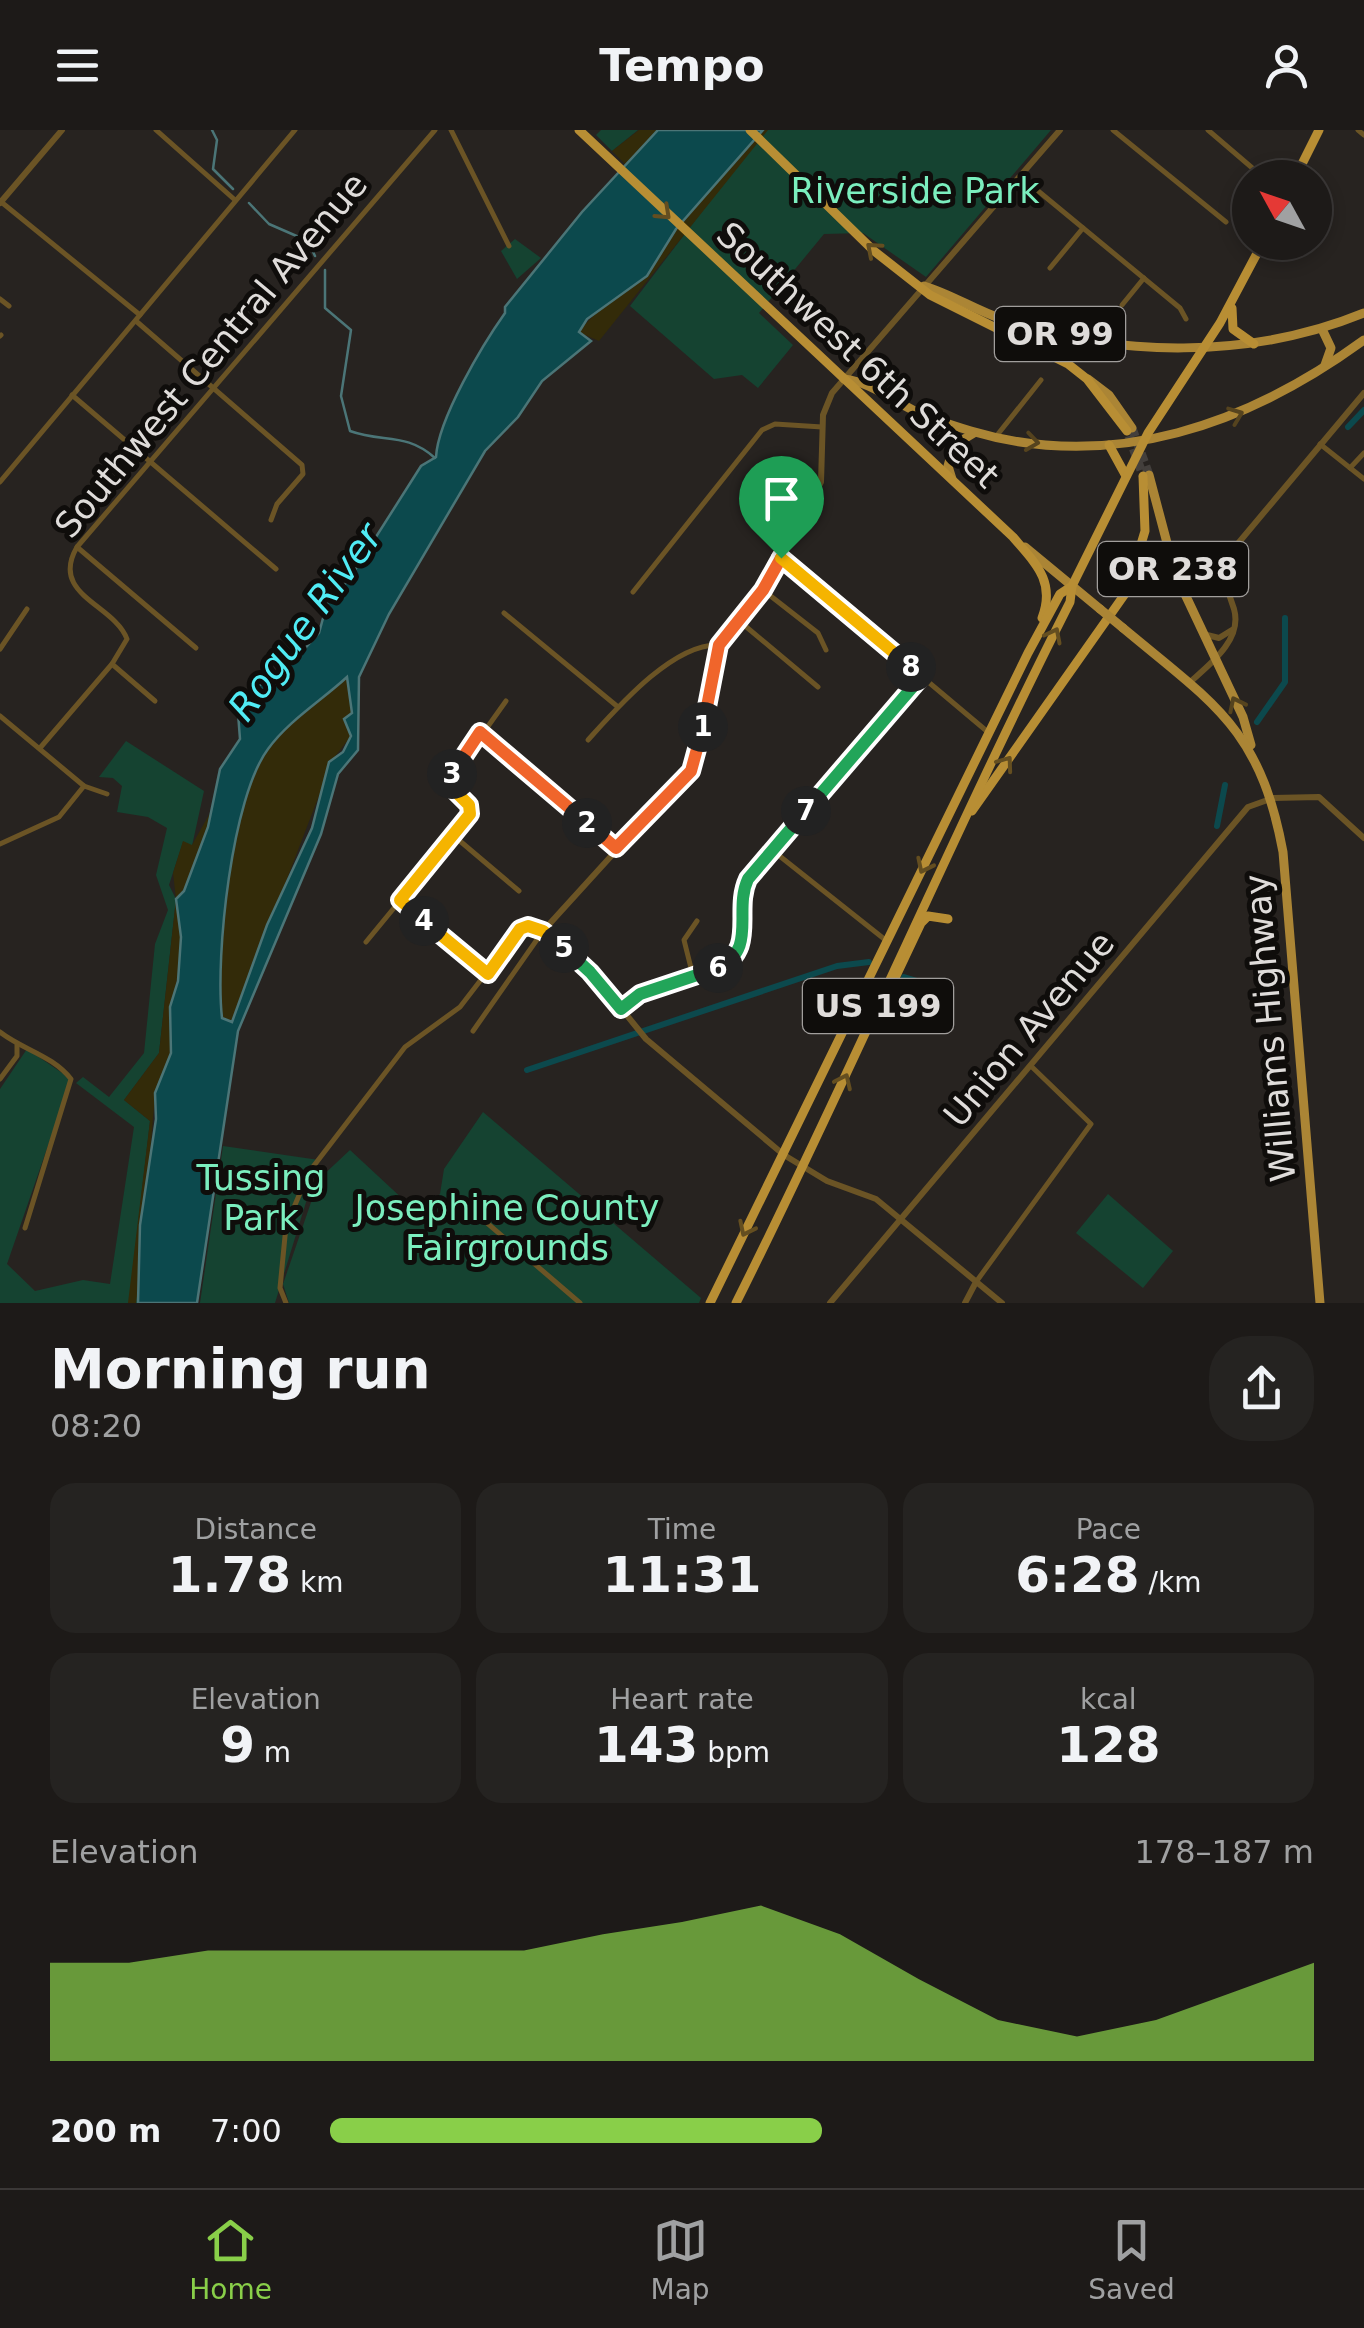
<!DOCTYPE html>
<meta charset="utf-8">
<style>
body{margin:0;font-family:"DejaVu Sans",sans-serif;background:#252321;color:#f1f3f6;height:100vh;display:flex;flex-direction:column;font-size:38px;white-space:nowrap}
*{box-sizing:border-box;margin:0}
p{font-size:32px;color:#a0a1a2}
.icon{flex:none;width:55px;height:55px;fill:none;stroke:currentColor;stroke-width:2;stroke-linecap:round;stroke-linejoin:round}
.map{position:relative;height:1173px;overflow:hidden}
.sheet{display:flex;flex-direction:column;background:#1d1a18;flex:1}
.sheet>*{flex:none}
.needle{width:65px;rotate:310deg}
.controls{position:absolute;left:1232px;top:30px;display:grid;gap:20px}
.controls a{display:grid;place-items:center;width:100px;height:100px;border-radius:50%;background:#1d1a18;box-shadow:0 5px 15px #0003,0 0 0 2px #3b3837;font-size:50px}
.pin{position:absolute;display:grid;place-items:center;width:85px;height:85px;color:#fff;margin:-102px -42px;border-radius:50% 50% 50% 0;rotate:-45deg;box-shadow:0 0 10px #0007}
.pin .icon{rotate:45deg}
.km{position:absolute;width:50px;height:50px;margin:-25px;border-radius:50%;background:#222;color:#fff;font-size:28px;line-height:50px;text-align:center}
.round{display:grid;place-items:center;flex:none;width:105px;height:105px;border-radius:40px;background:#252321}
.overview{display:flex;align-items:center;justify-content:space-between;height:170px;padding:0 50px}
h1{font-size:55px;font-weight:700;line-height:75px}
.metrics{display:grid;grid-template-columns:repeat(3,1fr);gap:15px;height:170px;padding:10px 50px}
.metrics div{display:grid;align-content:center;border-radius:25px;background:#252321;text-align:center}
.metrics b{font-size:50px;font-weight:700}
.metrics small{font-size:28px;font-weight:400}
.metrics p{font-size:28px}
.chart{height:280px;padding:20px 50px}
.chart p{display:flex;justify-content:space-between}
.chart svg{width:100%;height:180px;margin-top:10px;fill:#89cf49;opacity:.7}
ul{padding:0 50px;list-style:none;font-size:32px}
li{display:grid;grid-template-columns:160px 120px 1fr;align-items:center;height:75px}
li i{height:25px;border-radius:12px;background:#89cf49}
header{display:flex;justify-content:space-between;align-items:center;height:130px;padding:0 50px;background:#1d1a18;font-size:45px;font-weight:700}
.tabs{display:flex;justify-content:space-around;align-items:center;height:140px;border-top:2px solid #3b3837;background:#1d1a18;font-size:28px;color:#a0a1a2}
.tabs a{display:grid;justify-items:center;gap:5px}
.tabs .current{color:#89cf49}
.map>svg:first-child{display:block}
.green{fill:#154331}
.sand{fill:#332b09}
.water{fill:#0c494d;stroke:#4b7577;stroke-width:2.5;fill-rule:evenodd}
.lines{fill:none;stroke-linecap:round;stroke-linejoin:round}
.stream{stroke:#4b7577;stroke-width:2.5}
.canal{stroke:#0c494d;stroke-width:6}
.primary-tunnel{stroke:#433f3c;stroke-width:9;stroke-dasharray:9 4.5;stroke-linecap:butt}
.trunk-tunnel{stroke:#433f3c;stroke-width:9;stroke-dasharray:9 4.5;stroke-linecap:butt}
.minor{stroke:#6b5425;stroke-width:5}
.tertiary{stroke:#6b5425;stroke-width:6}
.primary{stroke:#ab8535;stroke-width:9}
.trunk{stroke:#b88e34;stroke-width:9}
.primary-bridge{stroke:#ab8535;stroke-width:9}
.oneway{stroke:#644e20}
.oneway2{stroke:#55431e}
.split-1-casing{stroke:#fff;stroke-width:20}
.split-2-casing{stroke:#fff;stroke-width:20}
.split-3-casing{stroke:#fff;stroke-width:20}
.split-4-casing{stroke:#fff;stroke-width:20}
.split-5-casing{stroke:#fff;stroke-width:20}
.split-6-casing{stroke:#fff;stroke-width:20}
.split-7-casing{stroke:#fff;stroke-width:20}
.split-8-casing{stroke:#fff;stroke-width:20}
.split-9-casing{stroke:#fff;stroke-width:20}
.split-1{stroke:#f0652b;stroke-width:12}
.split-2{stroke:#f0652b;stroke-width:12}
.split-3{stroke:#f0652b;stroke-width:12}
.split-4{stroke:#f5b400;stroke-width:12}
.split-5{stroke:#f5b400;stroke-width:12}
.split-6{stroke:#22a559;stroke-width:12}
.split-7{stroke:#22a559;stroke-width:12}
.split-8{stroke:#22a559;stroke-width:12}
.split-9{stroke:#f5b400;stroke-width:12}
.labels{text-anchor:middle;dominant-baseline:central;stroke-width:10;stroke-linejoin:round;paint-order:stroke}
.shield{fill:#0f0d0b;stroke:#a19e9c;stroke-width:2.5}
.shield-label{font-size:32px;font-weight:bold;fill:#dfdcda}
.park-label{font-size:35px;fill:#7beebe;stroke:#0f0d0b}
.street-label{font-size:35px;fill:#dfdcda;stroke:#0f0d0b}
.water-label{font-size:38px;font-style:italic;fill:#50ebf4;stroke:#0f0d0b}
</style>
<header><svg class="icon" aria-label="menu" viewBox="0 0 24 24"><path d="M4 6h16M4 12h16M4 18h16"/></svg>Tempo<svg class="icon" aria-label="person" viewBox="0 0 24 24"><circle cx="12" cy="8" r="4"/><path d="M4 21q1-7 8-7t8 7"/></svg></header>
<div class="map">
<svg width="1364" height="1173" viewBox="0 0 1364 1173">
<rect width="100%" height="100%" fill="#272320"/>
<!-- green -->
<g class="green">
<path d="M601,0H638L612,21L596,5Z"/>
<path d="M764,0H1051L926,147L863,103L824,104L759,183L793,215L758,258L742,245L714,249L630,176Z"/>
<path d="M515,109L541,128L517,149L501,121Z"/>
<path d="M126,611L204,661L192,716L183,712L169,755L176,769L159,923L124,970L150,991L131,1155L140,1165L139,1173H0V959L27,919L71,949L7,1134L35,1161L83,1150L110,1154L134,997L76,953L83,947L109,967L144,923L155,814L168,780L156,745L167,698L148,687L117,682L122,656L113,648L99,647Z"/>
<path d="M483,982L701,1168L699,1173H289L283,1154L319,1049L350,1020L420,1085L440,1064L444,1039Z"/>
<path d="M223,1016L319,1030L275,1173H200Z"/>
<path d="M1108,1064L1173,1121L1143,1158L1076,1103Z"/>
</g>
<!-- sand -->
<g class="sand">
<path d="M639,0H658L627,36L612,21Z"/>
<path d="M756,0H768L599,211L578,202L675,99Z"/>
<path d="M347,546L352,583L345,590L351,606L333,629L232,892L222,888C216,829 234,663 267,619C289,592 321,569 347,546Z"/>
<path d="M211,681L169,889L171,923L155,965L139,1151L136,1173H128L150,991L124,970L159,923L176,769L173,743L183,711L192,715Z"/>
</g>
<!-- water -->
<path class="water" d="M658,0H763L676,99L647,146L587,189L579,202L591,211L542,251L518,287L485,321L389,484L359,547L358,620L338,644L321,704L238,901L197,1173H138L140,1095L156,989L155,963L171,923L170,877L178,851L181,807L176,769L184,761L208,697L220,639L240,609L238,583L243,572L255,558L288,537L319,503L328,470L348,451L421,336L436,327C438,289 483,214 505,183V177L582,82ZM347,547L352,583L344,589L351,606L343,622L329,632L312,698L267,795L232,892L222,888C215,825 232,667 268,619C288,591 321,571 347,547Z"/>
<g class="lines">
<!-- stream -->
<g class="stream">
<path d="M212,0L217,10L213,39L233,59"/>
<path d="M249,73L269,94L308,111L315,126"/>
<path d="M325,140V178L351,200L341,266L350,301C383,313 406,302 435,328"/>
</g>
<!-- canal -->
<g class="canal">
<path d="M1348,297L1364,280"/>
<path d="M1257,592L1285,552V488"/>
<path d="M1217,696L1225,655"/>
<path d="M904,847L927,854"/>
<path d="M527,940L837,836L869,832"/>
</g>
<!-- primary-tunnel -->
<path class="primary-tunnel" d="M1132,298L1149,345"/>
<!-- trunk-tunnel -->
<path class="trunk-tunnel" d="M1129,306L1143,346"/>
<!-- minor -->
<g class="minor">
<path d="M156,0L235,70"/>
<path d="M451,0L509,116"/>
<path d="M1113,0L1226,92"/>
<path d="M1208,0L1264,48"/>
<path d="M1358,0L1364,5"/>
<path d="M1020,46L1180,178L1186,189"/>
<path d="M0,71L140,185"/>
<path d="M1050,138L1083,98"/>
<path d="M0,169L9,176"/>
<path d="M1122,175L1144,148"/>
<path d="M136,191L302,335L303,344L277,374L271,390"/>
<path d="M0,206L1,205"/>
<path d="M72,265L276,439"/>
<path d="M998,304L1041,250"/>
<path d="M1320,314L1364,349"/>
<path d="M1350,338L1364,323"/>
<path d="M0,352L295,0"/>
<path d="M77,417L196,518"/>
<path d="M781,428L989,603"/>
<path d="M763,460L818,503L826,520"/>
<path d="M633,462L762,300L775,294L822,297"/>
<path d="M504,483L618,577"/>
<path d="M738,490L818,557"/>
<path d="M0,519L27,479"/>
<path d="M112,534L155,571"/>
<path d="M0,586L84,656L107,664"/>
<path d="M481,603L616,718"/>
<path d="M588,610C617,578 673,513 719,515"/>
<path d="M40,618L112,534L127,509C114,474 49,465 77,417L435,0"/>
<path d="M454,706L519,761"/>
<path d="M0,714L59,687L84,656"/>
<path d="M772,720L888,812"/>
<path d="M400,771L488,844"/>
<path d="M366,812L468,688L469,675L449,651L506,571"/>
<path d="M693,846L684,810L697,791"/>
<path d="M621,879L639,865L724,836C755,810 734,781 747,749L921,546"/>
<path d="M0,902C23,920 52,925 71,949L25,1098"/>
<path d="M0,949L17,926V915"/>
<path d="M451,1062L580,1173"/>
<path d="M976,1152L1091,994L1031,936"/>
<path d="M286,1173L280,1158L286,1096L309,1042L405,917L460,877L520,799L534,795L543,801L473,901"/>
</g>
<!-- tertiary -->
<g class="tertiary">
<path d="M0,73L62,0"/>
<path d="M1203,504L1219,508L1232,500"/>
<path d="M1189,553C1209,535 1243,510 1234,479C1227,457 1220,446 1230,423L1364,263"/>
<path d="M830,1173L1248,677L1273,668L1319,667L1364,708"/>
<path d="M965,1173L976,1152"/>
<path d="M1002,1173L876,1069L827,1051L784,1025L646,909L591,841L543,801L693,636L719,515L763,460L821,352L823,285L832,263L1060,0"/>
</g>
<!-- primary -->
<g class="primary">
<path d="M924,156C951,164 975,180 1002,189C1116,228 1252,229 1364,183"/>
<path d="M1322,199L1331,218L1325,235"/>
<path d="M844,249C870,252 890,269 913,280C932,289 951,295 971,301C1113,343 1249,294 1364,210"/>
<path d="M1088,249L1109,265L1132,298"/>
<path d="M1149,345L1175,443L1243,587L1251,615"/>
<path d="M952,349L948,336L954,315L974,303"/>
<path d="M1025,417L1100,479"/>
<path d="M1123,498C1214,574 1260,598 1283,722L1320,1173"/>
</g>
<!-- trunk -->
<g class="trunk">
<path d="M579,0L1013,407C1035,433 1056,451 1042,488"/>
<path d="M750,0L874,121L930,165L1068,234L1087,249L1127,301"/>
<path d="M1295,48L1319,0"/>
<path d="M1232,178L1233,199L1254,214"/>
<path d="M1109,315L1126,346"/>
<path d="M972,681L1127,461L1145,401L1143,346"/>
<path d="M886,867L921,793L928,786L948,789"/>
<path d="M710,1173L1028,523L1060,464L1072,456"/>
<path d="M736,1173C852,942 953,703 1070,472L1072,456L1148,303L1220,193L1263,112"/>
</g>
<!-- primary-bridge -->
<path class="primary-bridge" d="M1100,479L1123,498"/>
</g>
<!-- one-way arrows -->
<defs><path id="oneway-chevron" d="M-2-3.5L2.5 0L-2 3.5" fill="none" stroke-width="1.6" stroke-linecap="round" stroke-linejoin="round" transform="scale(2.5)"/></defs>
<g class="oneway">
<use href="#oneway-chevron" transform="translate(664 83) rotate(43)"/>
<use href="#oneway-chevron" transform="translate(873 119) rotate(-139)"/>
<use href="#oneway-chevron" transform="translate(1054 505) rotate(-63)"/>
<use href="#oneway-chevron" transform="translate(1006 633) rotate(-54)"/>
<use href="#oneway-chevron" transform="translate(924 736) rotate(116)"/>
<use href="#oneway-chevron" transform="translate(844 951) rotate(-65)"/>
<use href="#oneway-chevron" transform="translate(746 1099) rotate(116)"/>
</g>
<g class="oneway2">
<use href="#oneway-chevron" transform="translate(1236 285) rotate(-21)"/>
<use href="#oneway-chevron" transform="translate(1032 312) rotate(8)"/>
<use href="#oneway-chevron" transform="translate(1236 574) rotate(-116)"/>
</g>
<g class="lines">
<defs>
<path id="split-1" d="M703,597L719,515L763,460L781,428"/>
<path id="split-2" d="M587,693L616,718L691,641L703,597"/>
<path id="split-3" d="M452,644L480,602L587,693"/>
<path id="split-4" d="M424,791L400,770L470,684L469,675L449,655L452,644"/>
<path id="split-5" d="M424,791L488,844L520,799L528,796L543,801L564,818"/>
<path id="split-6" d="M564,818L590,842L621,879L640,864L718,838"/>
<path id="split-7" d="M718,838C758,819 733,781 748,749L806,681"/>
<path id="split-8" d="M806,681L922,546L911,537"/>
<path id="split-9" d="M781,428L911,537"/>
</defs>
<!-- split-1 casing -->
<use href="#split-1" class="split-1-casing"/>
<!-- split-2 casing -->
<use href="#split-2" class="split-2-casing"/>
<!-- split-3 casing -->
<use href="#split-3" class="split-3-casing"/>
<!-- split-4 casing -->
<use href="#split-4" class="split-4-casing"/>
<!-- split-5 casing -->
<use href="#split-5" class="split-5-casing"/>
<!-- split-6 casing -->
<use href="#split-6" class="split-6-casing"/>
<!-- split-7 casing -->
<use href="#split-7" class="split-7-casing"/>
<!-- split-8 casing -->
<use href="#split-8" class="split-8-casing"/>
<!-- split-9 casing -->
<use href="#split-9" class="split-9-casing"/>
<!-- split-1 -->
<use href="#split-1" class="split-1"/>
<!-- split-2 -->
<use href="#split-2" class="split-2"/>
<!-- split-3 -->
<use href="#split-3" class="split-3"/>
<!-- split-4 -->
<use href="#split-4" class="split-4"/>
<!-- split-5 -->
<use href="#split-5" class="split-5"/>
<!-- split-6 -->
<use href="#split-6" class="split-6"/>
<!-- split-7 -->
<use href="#split-7" class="split-7"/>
<!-- split-8 -->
<use href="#split-8" class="split-8"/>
<!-- split-9 -->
<use href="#split-9" class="split-9"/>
</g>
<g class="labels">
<!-- shield labels -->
<g class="shield">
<rect x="995" y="177" width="130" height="54" rx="8"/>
<rect x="1098" y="412" width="150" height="54" rx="8"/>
<rect x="803" y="849" width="150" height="54" rx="8"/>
</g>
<g class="shield-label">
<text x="1060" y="204">OR 99</text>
<text x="1173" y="439">OR 238</text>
<text x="878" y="876">US 199</text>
</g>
<!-- park labels -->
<g class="park-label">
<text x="915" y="61">Riverside Park</text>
<text x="261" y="1048">Tussing<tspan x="261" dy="40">Park</tspan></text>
<text x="507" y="1078">Josephine County<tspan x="507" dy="40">Fairgrounds</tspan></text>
</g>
<!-- street labels -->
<g class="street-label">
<text transform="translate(211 225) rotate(-50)">Southwest Central Avenue</text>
<text transform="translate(858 225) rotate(43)">Southwest 6th Street</text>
<text transform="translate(1270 898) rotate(-95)">Williams Highway</text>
<text transform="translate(1029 899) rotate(-50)">Union Avenue</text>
</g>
<!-- water labels -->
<g class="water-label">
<text transform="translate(305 492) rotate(-54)">Rogue River</text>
</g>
</g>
</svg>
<div class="controls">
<a><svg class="needle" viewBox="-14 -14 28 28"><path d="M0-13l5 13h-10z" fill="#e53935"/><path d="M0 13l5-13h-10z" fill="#a0a1a2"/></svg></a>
</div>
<div class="pin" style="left:781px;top:428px;background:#1e9e55"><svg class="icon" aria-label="arrive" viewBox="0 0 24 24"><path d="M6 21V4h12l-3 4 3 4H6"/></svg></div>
<b class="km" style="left:703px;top:597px">1</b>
<b class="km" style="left:587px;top:693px">2</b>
<b class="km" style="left:452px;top:644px">3</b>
<b class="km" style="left:424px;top:791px">4</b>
<b class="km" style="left:564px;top:818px">5</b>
<b class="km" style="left:718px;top:838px">6</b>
<b class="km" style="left:806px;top:681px">7</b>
<b class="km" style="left:911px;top:537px">8</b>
</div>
<section class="sheet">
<div class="overview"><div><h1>Morning run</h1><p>08:20</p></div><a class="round"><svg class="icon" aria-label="share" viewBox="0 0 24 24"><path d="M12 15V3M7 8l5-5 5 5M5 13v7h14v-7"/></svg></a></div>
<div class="metrics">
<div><p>Distance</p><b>1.78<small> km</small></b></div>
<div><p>Time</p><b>11:31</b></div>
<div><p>Pace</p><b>6:28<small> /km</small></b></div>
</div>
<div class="metrics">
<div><p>Elevation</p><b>9<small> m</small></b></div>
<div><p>Heart rate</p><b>143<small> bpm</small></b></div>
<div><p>kcal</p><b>128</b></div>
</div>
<div class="chart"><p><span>Elevation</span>178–187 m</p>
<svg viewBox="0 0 160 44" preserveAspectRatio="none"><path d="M0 44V20L10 20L20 17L30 17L40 17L50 17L60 17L70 13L80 10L90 6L100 13L110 24L120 34L130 38L140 34L150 27L160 20V44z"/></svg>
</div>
<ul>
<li><b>200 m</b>7:00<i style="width:50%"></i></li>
</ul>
</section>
<nav class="tabs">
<a class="current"><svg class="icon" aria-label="home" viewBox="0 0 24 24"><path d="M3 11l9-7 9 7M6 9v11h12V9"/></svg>Home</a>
<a><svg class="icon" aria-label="map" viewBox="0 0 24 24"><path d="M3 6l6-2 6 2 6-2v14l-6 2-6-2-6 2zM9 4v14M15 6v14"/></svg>Map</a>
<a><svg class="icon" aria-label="saved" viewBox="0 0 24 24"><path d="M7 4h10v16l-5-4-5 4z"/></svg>Saved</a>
</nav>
